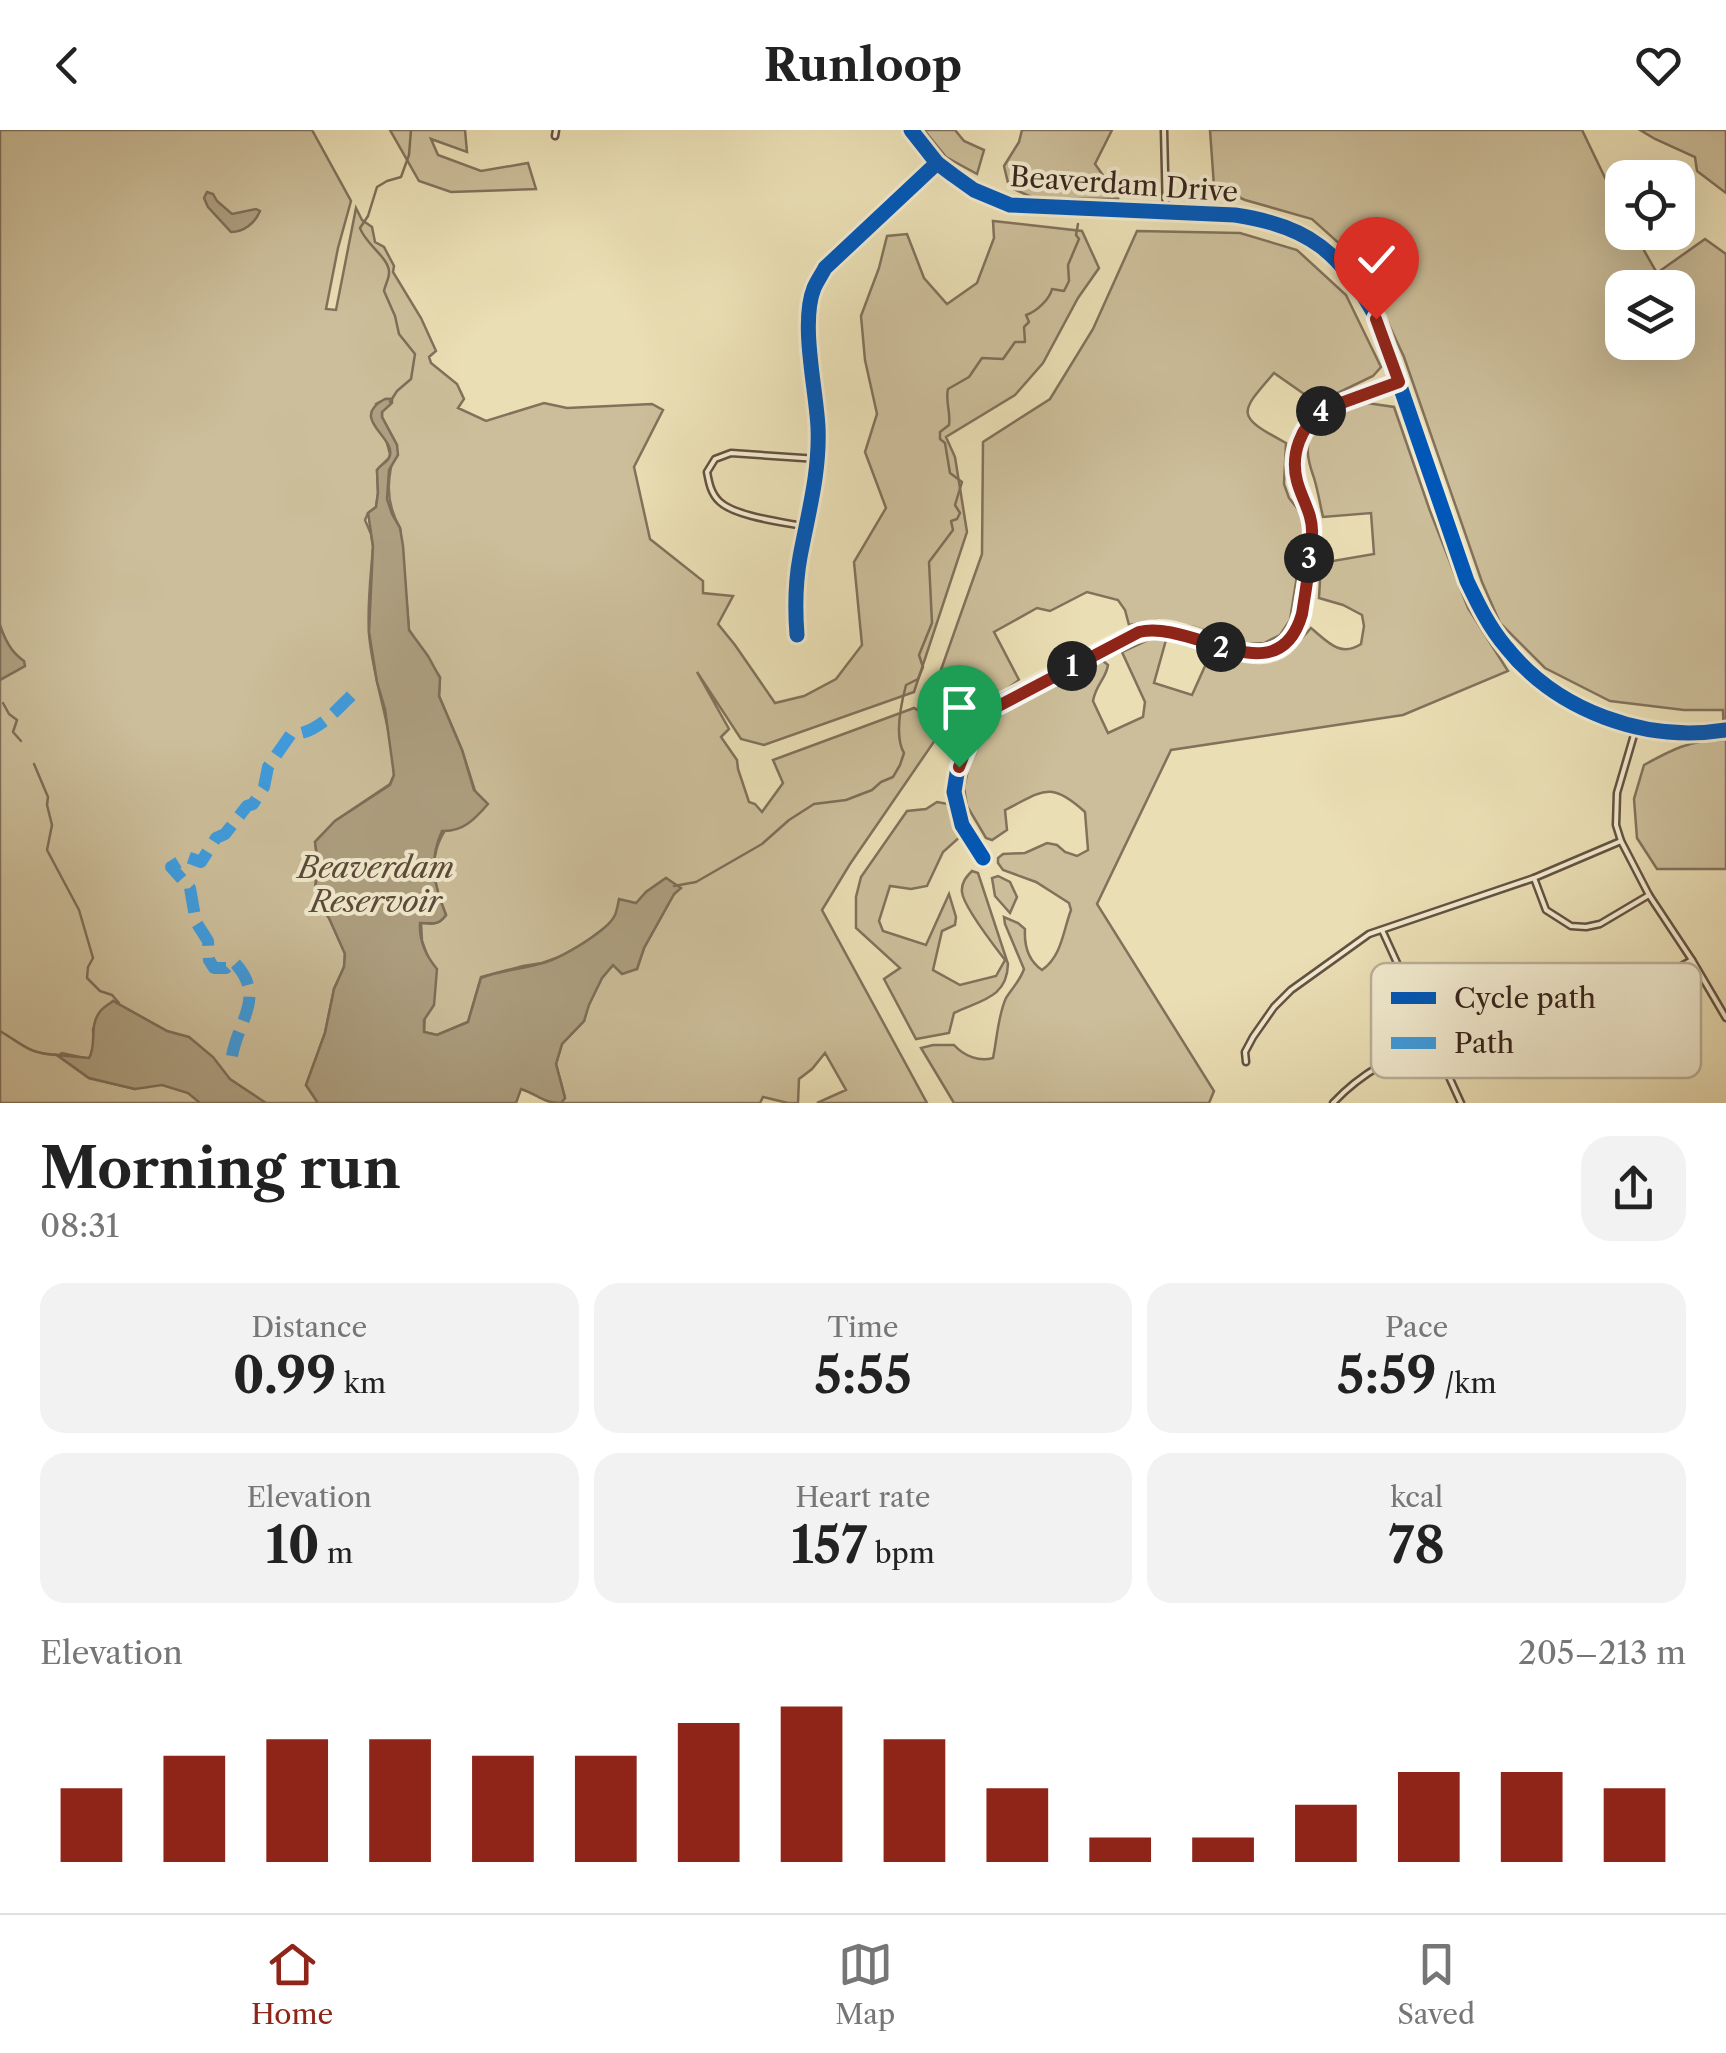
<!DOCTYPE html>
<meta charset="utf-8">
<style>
body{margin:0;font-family:"Libre Caslon Text",serif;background:#f2f2f2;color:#222;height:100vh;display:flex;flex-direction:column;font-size:38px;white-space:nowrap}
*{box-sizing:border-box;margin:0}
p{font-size:32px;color:#767676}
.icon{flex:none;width:55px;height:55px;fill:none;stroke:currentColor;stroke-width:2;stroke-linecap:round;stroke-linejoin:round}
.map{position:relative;height:973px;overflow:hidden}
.details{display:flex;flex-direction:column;background:#fff;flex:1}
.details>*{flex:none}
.buttons{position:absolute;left:1605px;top:30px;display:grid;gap:20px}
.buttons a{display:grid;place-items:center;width:90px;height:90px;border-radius:20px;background:#fff;box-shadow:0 10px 40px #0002;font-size:50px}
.pin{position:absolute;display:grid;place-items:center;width:85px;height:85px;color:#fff;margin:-102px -42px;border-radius:50% 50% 50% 0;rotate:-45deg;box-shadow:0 0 10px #0007}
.pin .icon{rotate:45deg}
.km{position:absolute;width:50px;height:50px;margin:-25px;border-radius:50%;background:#222;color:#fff;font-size:28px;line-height:50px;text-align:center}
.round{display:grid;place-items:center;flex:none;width:105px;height:105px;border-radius:30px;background:#f2f2f2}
.overview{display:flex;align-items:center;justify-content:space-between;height:170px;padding:0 40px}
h1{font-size:55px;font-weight:700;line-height:75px}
.figures{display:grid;grid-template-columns:repeat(3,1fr);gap:15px;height:170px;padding:10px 40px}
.figures div{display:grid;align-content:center;border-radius:25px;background:#f2f2f2;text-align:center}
.figures b{font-size:50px;font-weight:700}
.figures small{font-size:28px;font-weight:400}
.figures p{font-size:28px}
.chart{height:280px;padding:20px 40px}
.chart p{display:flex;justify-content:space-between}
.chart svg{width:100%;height:180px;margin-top:10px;stroke:#8f2418;stroke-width:6}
header{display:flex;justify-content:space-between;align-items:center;height:130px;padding:0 40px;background:#fff;font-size:45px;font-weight:700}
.tabs{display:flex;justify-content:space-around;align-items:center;height:140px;border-top:2px solid #e0e0e0;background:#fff;font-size:28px;color:#767676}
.tabs a{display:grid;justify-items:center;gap:5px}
.tabs .current{color:#8f2418}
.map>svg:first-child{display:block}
.green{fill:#ccbe9a;stroke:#82715b;stroke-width:2.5;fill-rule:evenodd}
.water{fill:#ad9f80;stroke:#7e6e58;stroke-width:2.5}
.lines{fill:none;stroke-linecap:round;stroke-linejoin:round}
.stream{stroke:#7e6e58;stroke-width:2.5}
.street-casing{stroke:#645242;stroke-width:9}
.street{stroke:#f1eace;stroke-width:4}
.quiet{stroke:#3e9cdf;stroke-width:12;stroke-dasharray:25 12;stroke-linecap:butt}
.cycleway-casing{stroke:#f1eace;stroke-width:21}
.cycleway{stroke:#0057b8;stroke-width:15}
.route-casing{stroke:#fff;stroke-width:20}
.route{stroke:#8f2418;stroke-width:12}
.labels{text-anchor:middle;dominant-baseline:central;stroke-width:8;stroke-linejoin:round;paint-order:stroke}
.street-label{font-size:28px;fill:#38241c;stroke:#f1eace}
.water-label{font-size:30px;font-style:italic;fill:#5b493a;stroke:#f1eace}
.key{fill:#f1eace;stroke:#baaf99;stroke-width:2.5}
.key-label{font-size:28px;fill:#38241c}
</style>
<header><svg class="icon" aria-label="back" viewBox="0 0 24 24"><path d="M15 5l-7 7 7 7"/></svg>Runloop<svg class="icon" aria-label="heart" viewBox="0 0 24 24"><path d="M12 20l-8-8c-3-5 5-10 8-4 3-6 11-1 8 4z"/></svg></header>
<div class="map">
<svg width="1726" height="973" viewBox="0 0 1726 973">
<rect width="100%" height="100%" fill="#eadeb4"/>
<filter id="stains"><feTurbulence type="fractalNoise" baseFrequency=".002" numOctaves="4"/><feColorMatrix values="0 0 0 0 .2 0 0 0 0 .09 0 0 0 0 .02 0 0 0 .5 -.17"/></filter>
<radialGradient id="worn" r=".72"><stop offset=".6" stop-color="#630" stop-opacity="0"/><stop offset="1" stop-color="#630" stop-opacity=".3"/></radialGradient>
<!-- green -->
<g class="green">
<path d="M0,0H312L351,71L338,118L326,179L336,180L356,78L362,90L372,97L375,112L384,117L394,136L393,142L421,188L436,221L429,227L431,233L457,254L464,269L458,278L486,291L544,273L567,278L652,274L663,280L634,337L650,409L703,451V463L733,466L718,494L735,515L775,573L804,566L836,549L862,515L854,432L886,378L865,322L877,284L865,230L861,186L879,138L887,106L907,104L924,148L947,174L977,153L994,108L993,91L1082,101L1099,138L1078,168L1043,233L1015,265L946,307L955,327L967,402L914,562L764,615L741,609L697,542L729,599L721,607L737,630L738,639L749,672L755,674L762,682L783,653L773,630L914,578L929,587L942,600L850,734L822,780L927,973H817L846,960L825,923L812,939L799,949L798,973H788L763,967L760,973H561L565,968L556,934L562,914L584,891L588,875L602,848L614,834L637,839L644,818L674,764L680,758L666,748L646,762L636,774L583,814L562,826L542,833L523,836L481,847L468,892L437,905L424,902L428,828L422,811L421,792C432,795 439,795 446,785C421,725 437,707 475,661L462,620L439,566L440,547L409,500L400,398C384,370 387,345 397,315L382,287V282L391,269H386L376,274L390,324L389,328L377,340L378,363L376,377L368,383L365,390L371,404L373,416C371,445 367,475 369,504C373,552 392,595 394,645L390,654L335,691L315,712L318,734L315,760L317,771L329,788L345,823L344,837L334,859L325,903L306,955L318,973H0ZM113,871L167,901L135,959L89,948L58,926L62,923L89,929L94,922L93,899Z"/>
<path d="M390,0H465L467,22L431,9L438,25L481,41L528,33L536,59L451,62L419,51Z"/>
<path d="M924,0H955L964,11L984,20L977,44L946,27Z"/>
<path d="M1022,0H1112L1095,34L1107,51L1121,60L1118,69L1034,68L1009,57L1004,36L1019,12Z"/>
<path d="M1210,0H1582L1622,83V102L1634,103L1657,143L1705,109L1726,124V739H1657L1637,708L1634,669L1644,635C1673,619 1690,610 1724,610L1723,580H1684L1610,571L1545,538L1500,493L1482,452L1404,227L1377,169L1351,124L1312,89L1245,70L1214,56ZM1622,158H1678V212H1622Z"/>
<path d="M1640,0H1726V63L1697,41L1695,27L1655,9Z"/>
<path d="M1137,101L1240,103L1297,120L1346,165L1381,237L1373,246L1317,273L1274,243C1238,284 1236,286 1286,313L1284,354L1289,368L1301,383L1304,402L1290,490L1280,505L1264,513L1247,514L1194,497L1157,490L1129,495L1125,480L1118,470L1087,462L1050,481L1037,478L994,502L1019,550L980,579L968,596L931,568L982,424L983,312L1050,269L1093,199Z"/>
<path d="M1367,273L1394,277L1430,381L1468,478L1508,541L1403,585L1171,620L1097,774L1214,961L1209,973H954L921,918L933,915H954C964,926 979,932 993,928C997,909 998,885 1006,868C1012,858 1020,851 1024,839L1005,794L1004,787L1018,793L1025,799C1024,816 1029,831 1042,840C1062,826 1063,801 1071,780L1069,773L1036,752L1003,740L998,733V728L1003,724L1025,723L1047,713L1057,715L1065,722L1077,726L1088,720L1085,682C1050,650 1043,661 1005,680L1007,700L992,710L986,708L967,676L964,658L968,640L987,598L1005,581L1102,530L1108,535C1106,549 1096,554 1093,571L1108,603L1143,587L1145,572L1122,522L1150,509L1166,510L1154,553L1192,565L1210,525C1263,535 1274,541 1311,498C1327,511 1340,528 1361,514L1364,496L1362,485L1343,475L1319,468L1321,433L1374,424L1371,383L1323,387C1320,374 1318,361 1314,348C1305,323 1302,304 1330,288C1342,282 1355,278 1367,273Z"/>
<path d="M937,672L948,674L961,706L943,722L927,756L911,759L890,756L879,791L883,801L926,815L949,764L956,787L955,795L942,801L933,840L960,855L996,846L1005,830C995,817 963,776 962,762C961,753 966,747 972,741L978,743L1008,834C1007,868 981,870 954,883L949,903L916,909L884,849L900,838L856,798V767L861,747L907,681L926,679Z"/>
<path d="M998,746L1010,752L1017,767L1010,783L995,766L992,748Z"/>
</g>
<!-- water -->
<g class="water">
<path d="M207,62L213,64L217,71L232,84L256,79L260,81C255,93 244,102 231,102L208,77L204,68Z"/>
<path d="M385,269H392V273L382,282V287L397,315L398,325L389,340L387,369L392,384L400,398L403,416L409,500L428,526L440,548L439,566L462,620L474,660L488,674C475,689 463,702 442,701C428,732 434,755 446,785C438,796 432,793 420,793C419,811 426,826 437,839L434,875L424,890V902L437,905L468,892L481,848C501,840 522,839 543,833C561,828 608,801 615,785C617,780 618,774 619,769L636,773L646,762L666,748L681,758L674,764L644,818L637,839L622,844L613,835L602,848L589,875L584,891L562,914L556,934L565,968L561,973C543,973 539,965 521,959L516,973H318L306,955L325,903L334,859L344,837L345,824L329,788L317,771L315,760L318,734L315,712L335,691L390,655L394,645L385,579L377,552L369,502L373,416L368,383L376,377L378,363L377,340C380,335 386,333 389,328C399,308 347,289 385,269Z"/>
<path d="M0,495C5,510 11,522 24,531L25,536L0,550Z"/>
<path d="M113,871L167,901L189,907L213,927L230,949L266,973H200L188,963L162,955L135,959L89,948L57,925L89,928C97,915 89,897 99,883C102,878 108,875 113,871Z"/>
</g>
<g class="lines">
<!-- stream -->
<g class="stream">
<path d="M390,272L397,261L411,249L415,224L399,204L395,186L384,161C385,155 389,149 389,143C390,128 365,114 360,98L368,86L377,57L387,51L401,47L409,25L411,0"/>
<path d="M3,573L9,584L17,590L13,602L21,611"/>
<path d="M34,634L48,667L47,675L52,695L47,720L79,780L93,828L88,837L87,848L100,861L112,865L119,873"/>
<path d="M674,756L696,752L762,714L789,690L814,674L846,670L872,660L881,652L893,647L900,635L904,623C894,606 901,574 906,555L918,549L923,537L919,525L932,493L929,432L953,400L951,391L957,389L960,383L955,375L962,352L950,343L945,313L940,309V302L949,295C951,282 945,271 948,259L969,247L982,228L1003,229L1015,212H1025L1024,197L1029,192L1026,185C1036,182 1050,169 1052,159L1064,161L1069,151L1068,135L1079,109L1076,105L1078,94"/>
<path d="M0,901C24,915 27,923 57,925"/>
</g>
<defs>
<g id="street">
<path d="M911,0L937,33L953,45L974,60L1010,75L1235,85C1310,96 1341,123 1377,189L1467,451C1478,474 1489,497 1506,517C1557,581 1645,613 1726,600"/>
<path d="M1164,0L1166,83"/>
<path d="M555,6L556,0"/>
<path d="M807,397C784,392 737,387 720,372C711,364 709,353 707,342L715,329L731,323L818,329"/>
<path d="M797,505C795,479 795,454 800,427C808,384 820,342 818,297C816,258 800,193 814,158C817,151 822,144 825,138L936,34"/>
<path d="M1636,598L1617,663L1616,695L1621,711L1649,765L1692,830L1726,888"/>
<path d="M983,728L962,695L954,662L957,643L978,593L987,582L999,573L1128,507C1141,501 1152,498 1166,500C1213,506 1281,559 1302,484C1306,456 1314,425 1312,396C1311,379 1301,367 1297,351C1290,324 1301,297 1323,280L1399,252"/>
<path d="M1534,748L1546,780L1571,796L1586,797L1600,794L1649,765"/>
<path d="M1382,800L1461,973"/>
<path d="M1246,932L1245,922L1253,907L1274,877L1291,860L1369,804L1534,748L1621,711"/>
<path d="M1450,946L1655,851L1692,830"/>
<path d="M1333,973C1362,942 1395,926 1433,910"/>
</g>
</defs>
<!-- street casing -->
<use href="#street" class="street-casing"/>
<!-- street -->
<use href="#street" class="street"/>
<!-- quiet -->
<path class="quiet" d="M232,926C239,888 267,866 233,831L226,838H214L209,830L208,811L196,792L190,758L171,737L187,727L201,732L216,708L225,704L247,676L253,674L264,657L268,637L291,604C317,605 338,578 356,561"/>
<defs>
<g id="cycleway">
<path d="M911,0L937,33L953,45L974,60L1010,75L1235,85C1310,96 1341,123 1377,189L1467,451C1478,474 1489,497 1506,517C1557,581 1645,613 1726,600"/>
<path d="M797,505C795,479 795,454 800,427C808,384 820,342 818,297C816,258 800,193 814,158C817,151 822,144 825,138L937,33"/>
<path d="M983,728L962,695L954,662L957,643L978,593L987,582L999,573L1128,507C1141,501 1152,498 1166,500C1213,506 1281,559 1302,484C1306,456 1314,425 1312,396C1311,379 1301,367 1297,351C1290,324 1301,297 1323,280L1399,252"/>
</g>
</defs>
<!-- cycleway casing -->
<use href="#cycleway" class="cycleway-casing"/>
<!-- cycleway -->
<use href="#cycleway" class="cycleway"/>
</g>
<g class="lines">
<defs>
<path id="route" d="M959,637L970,609L987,582L1139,502C1193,489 1278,568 1302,484C1306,458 1311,431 1312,404C1313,384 1302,370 1297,351C1290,324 1301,297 1322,280L1399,252L1376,189"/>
</defs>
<!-- route casing -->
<use href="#route" class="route-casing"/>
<!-- route -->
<use href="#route" class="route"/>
</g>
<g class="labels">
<!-- street labels -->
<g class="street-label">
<text transform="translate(1124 54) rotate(4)">Beaverdam Drive</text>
</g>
<!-- water labels -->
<g class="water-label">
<text x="376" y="737">Beaverdam<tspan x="376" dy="34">Reservoir</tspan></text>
</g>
</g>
<!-- legend -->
<rect x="1371" y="833" width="330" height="115" rx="15" class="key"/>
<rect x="1391" y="862" width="45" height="12" fill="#0057b8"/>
<rect x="1391" y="907" width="45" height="12" fill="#3e9cdf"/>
<g class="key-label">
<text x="1454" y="878">Cycle path</text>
<text x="1454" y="923">Path</text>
</g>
<rect width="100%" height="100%" filter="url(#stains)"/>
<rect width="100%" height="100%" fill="url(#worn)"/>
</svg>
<div class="buttons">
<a><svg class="icon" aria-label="locate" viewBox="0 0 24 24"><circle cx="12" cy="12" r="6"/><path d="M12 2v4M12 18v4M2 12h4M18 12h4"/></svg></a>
<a><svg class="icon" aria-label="layers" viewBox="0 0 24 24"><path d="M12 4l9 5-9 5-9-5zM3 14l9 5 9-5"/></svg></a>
</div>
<div class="pin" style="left:959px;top:637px;background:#1e9e55"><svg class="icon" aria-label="arrive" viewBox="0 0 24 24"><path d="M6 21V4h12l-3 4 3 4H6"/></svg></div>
<div class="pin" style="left:1376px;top:189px;background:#d93025"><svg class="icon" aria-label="check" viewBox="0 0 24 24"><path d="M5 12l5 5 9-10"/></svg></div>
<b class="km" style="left:1072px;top:536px">1</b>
<b class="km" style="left:1221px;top:517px">2</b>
<b class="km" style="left:1309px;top:428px">3</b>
<b class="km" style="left:1321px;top:281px">4</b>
</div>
<section class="details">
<div class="overview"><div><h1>Morning run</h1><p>08:31</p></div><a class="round"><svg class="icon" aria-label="share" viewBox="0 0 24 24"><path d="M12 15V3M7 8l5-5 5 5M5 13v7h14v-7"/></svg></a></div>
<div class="figures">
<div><p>Distance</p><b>0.99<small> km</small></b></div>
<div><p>Time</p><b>5:55</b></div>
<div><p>Pace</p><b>5:59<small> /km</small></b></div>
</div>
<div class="figures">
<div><p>Elevation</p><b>10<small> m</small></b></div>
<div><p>Heart rate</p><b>157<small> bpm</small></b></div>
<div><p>kcal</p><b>78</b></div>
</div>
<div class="chart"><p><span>Elevation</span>205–213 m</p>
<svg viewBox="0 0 160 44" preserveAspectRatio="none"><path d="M5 44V26M15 44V18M25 44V14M35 44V14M45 44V18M55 44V18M65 44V10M75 44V6M85 44V14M95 44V26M105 44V38M115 44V38M125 44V30M135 44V22M145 44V22M155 44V26"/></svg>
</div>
</section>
<nav class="tabs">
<a class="current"><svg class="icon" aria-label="home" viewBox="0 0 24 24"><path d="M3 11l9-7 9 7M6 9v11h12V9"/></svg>Home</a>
<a><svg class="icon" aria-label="map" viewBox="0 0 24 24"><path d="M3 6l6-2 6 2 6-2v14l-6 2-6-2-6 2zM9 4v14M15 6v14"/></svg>Map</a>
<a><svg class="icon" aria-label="saved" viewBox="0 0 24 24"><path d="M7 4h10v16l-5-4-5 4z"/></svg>Saved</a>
</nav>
